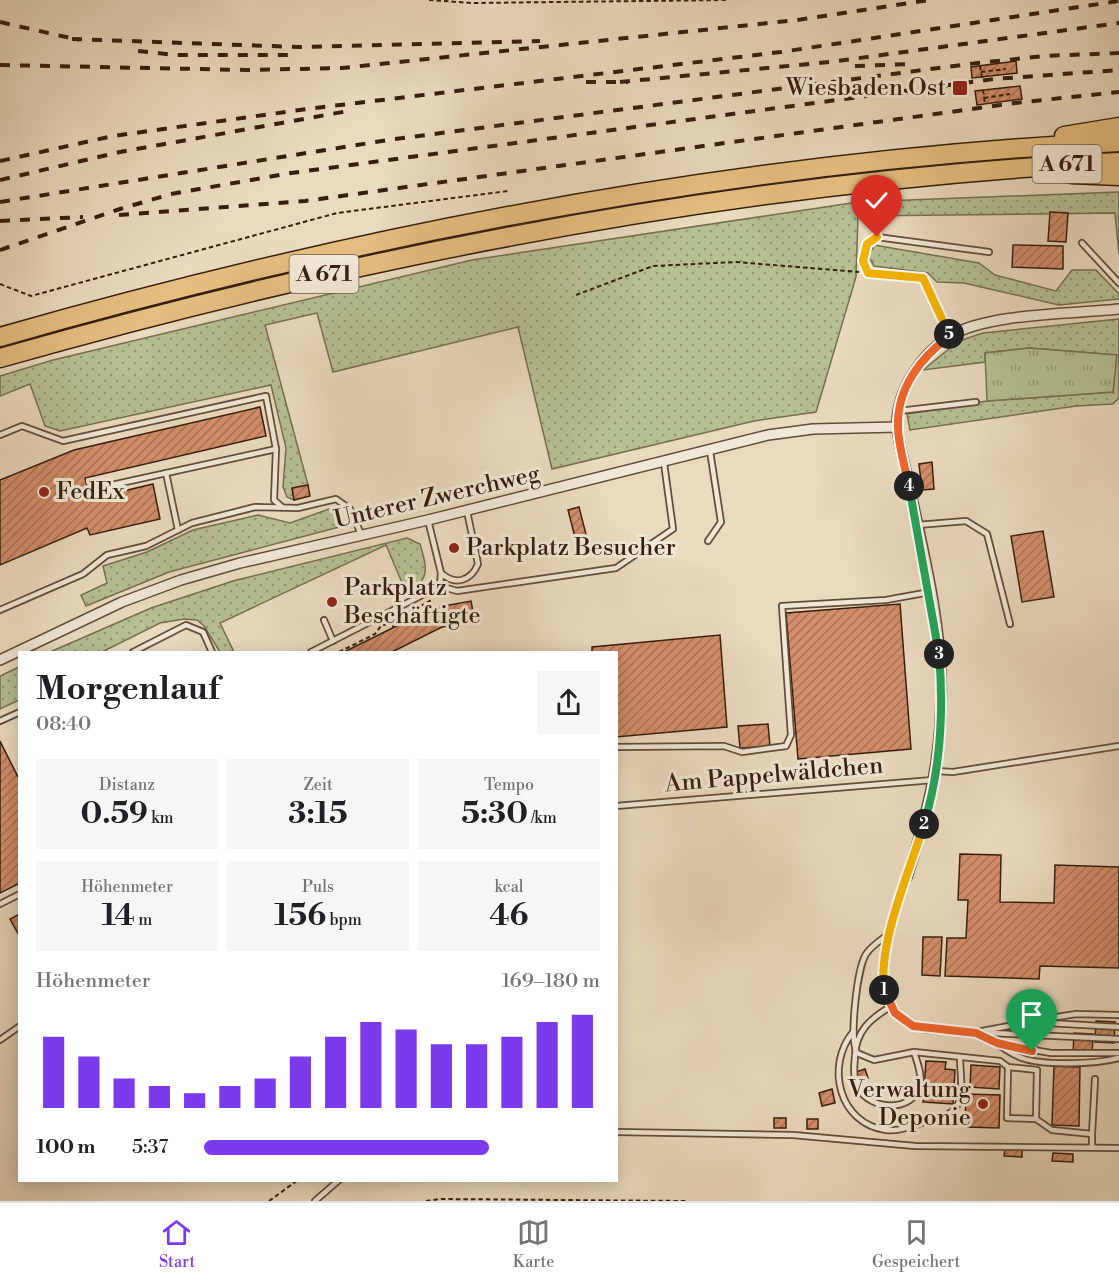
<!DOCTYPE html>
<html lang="de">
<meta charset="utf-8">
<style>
body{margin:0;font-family:"Libre Bodoni",serif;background:#f6f6f6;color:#202124;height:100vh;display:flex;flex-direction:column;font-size:22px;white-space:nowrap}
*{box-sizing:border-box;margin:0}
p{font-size:20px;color:#757577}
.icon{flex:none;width:33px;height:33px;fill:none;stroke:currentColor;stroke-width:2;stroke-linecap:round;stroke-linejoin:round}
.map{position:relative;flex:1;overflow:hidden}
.side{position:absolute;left:18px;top:651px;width:600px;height:531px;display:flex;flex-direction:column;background:#fff;border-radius:0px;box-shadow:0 3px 15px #0003}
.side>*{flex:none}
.pin{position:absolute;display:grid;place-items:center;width:51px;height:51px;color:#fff;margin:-62px -26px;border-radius:50% 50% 50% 0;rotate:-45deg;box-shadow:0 0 6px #0007}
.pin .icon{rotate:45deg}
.km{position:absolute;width:30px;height:30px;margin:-15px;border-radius:50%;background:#222;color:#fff;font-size:16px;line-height:30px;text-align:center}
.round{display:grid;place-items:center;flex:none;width:63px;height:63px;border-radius:0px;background:#f6f6f6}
.overview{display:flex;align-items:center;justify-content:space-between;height:102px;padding:0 18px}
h1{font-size:33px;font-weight:800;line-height:45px}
.stats{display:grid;grid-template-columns:repeat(3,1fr);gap:9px;height:102px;padding:6px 18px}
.stats div{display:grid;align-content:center;border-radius:0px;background:#f6f6f6;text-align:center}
.stats b{font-size:30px;font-weight:800}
.stats small{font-size:16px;font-weight:400}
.stats p{font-size:16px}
.chart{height:168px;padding:12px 18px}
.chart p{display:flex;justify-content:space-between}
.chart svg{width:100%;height:108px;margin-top:6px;stroke:#7c3aed;stroke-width:6}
ul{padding:0 18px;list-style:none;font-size:20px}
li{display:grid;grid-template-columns:96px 72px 1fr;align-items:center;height:45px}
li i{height:15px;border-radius:8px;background:#7c3aed}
.tab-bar{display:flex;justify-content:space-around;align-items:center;height:84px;border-top:2px solid #e0e0e0;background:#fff;font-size:16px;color:#757577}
.tab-bar a{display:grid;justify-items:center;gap:3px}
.tab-bar .current{color:#7c3aed}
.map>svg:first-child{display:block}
.grass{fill:url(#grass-dots);stroke:#766f50;stroke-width:1.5}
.park{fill:url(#park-tufts);stroke:#766f50;stroke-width:1.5}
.building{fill:url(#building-hatch);stroke:#361e0e;stroke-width:1.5}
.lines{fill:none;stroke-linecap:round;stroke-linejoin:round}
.service-casing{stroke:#634d3a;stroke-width:8}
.minor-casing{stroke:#634d3a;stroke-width:12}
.motorway-casing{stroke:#361e0e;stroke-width:21}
.path{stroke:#361e0e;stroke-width:2;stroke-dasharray:4.5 3;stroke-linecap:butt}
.service{stroke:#f1e7d5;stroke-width:4.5}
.minor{stroke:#f1e7d5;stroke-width:9}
.motorway{stroke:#e5bd7f;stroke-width:18}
.rail{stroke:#361e0e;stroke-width:4;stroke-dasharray:10 10;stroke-linecap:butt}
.split-1-casing{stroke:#fff;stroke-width:12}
.split-2-casing{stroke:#fff;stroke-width:12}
.split-3-casing{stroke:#fff;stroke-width:12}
.split-4-casing{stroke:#fff;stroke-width:12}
.split-5-casing{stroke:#fff;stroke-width:12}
.split-6-casing{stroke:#fff;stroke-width:12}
.split-1{stroke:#f0652b;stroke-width:8}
.split-2{stroke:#f5b400;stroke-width:8}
.split-3{stroke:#22a559;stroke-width:8}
.split-4{stroke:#22a559;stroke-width:8}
.split-5{stroke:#f0652b;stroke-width:8}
.split-6{stroke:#f5b400;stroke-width:8}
.poi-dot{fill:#8f2418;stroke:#f1e7d5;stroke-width:2}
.labels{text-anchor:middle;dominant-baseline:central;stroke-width:6;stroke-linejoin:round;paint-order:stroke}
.shield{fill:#f1e7d5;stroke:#6e5a4a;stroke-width:1.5}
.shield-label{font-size:22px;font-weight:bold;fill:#361e0e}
.poi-label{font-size:24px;fill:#361e0e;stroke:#f1e7d5;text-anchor:start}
.street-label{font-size:24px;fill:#361e0e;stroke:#f1e7d5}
</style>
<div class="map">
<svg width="1119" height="1201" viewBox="0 0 1119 1201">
<defs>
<pattern id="grass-dots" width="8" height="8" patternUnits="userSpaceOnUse" patternTransform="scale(1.5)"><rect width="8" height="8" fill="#b5c093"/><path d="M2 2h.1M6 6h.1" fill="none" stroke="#949b76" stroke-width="1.8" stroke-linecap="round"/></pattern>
<pattern id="park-tufts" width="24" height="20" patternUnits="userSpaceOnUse" patternTransform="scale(1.5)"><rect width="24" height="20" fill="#b5c093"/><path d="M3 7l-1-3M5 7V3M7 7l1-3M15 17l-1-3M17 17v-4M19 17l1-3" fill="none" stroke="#949b76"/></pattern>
<pattern id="building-hatch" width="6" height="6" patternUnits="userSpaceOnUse" patternTransform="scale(1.5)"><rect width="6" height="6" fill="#d38e6b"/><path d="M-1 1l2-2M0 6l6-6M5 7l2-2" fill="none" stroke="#ac7356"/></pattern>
</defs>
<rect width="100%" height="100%" fill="#eadabe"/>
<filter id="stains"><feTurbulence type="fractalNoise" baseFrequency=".00333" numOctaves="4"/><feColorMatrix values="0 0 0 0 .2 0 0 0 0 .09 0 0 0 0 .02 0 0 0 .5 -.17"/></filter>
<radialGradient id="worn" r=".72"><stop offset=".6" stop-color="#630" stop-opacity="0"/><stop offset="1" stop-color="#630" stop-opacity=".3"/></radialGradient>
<!-- grass -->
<g class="grass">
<path d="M1119,192V254L1115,213L858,216L856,277L816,412L754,421L552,469L518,327L333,372L317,313L265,325L308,485L292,488L294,500L287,497L283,487L286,448L271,385L60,431L45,426L30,384L0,396V376L53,360L472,260L858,202Z"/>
<path d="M874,245L979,263L995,275L1056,291L1072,270H1096L1119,294V299L1059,305L964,283L937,282L928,273L874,266L868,256Z"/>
<path d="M1119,319V398L1113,404L1076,406L910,430L907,414L987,401L1113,392L1116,355L1030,348L985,353V362L923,370L959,341L983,333Z"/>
<path d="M329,509L337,511L343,526L169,572L86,606L81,595L107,583L103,566L147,552L193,530L258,515L290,523Z"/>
<path d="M407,538L420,544C428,571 429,577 408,597L386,545L220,623L234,652H220L204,626L197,620L184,619L160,623L102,652H50L151,608L233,581Z"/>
<path d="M19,667V700L0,709V676Z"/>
</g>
<!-- park -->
<path class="park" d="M1030,348L1117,355L1113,392L987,401L985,353Z"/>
<!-- building -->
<g class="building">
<path d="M1016,61L1017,73L972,78L971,67Z"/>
<path d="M1020,86L1022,99L977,105L975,91Z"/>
<path d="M1050,212L1068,213L1066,242L1048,241Z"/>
<path d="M1013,245L1063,246V269L1012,267Z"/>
<path d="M260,407L266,436L85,478L90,499L153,484L160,519L90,535L87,528L0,565V480L74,450Z"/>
<path d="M932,462L934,489L922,490L919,464Z"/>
<path d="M308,485L310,496L294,500L292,488Z"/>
<path d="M579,507L589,546L578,549L568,510Z"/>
<path d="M1043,531L1054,597L1022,602L1011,536Z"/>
<path d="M471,601L475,622L442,627L392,652H344L433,608Z"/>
<path d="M900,604L911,749L798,759L786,613Z"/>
<path d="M720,635L727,727L616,737V652H592V647Z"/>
<path d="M768,724L770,746L740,748L738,726Z"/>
<path d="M0,741L20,781V883L0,893Z"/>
<path d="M960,854L1001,855L1000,902L1054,903L1055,865L1119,867V968L1040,966L1039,979L945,976L947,938H966L968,900H958Z"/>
<path d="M20,914V937L10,919Z"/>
<path d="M923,937H942L940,976L922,975Z"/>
<path d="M1096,1021L1115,1022L1114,1043L1095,1042Z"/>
<path d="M1074,1033L1093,1034L1092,1056L1073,1055Z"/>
<path d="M926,1061L946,1062L945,1069L955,1070L953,1104L923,1102Z"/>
<path d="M971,1065L1000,1067L999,1089L970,1087Z"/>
<path d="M1054,1066L1080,1067L1079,1126L1052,1125Z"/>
<path d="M865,1069L868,1078L858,1081L856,1072Z"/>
<path d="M832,1089L835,1103L822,1106L819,1093Z"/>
<path d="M966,1094L1000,1095L999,1128L965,1127Z"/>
<rect x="774" y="1118" width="12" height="10"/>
<rect x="807" y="1119" width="11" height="10"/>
<path d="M1005,1149L1022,1150V1157L1004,1156Z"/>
<path d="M1053,1153L1073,1154V1162L1052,1161Z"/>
</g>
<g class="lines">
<defs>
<g id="service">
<path d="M1082,243L1119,283"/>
<path d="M868,273L863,261L867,244L877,237L989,252"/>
<path d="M899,411L976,402"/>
<path d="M0,435L22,426L63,441L266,396L276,449L274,500L282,507"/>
<path d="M166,473L178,530"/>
<path d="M98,488L276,449"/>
<path d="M428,520L441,573C455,586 471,581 478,564L467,511"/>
<path d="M917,525L966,521L987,534L1010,624"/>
<path d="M708,541L721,522L710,451"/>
<path d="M441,573L440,586L457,591L616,568L673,529L664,463"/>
<path d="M0,610L83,574L107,555L146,546L192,523L255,507L298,508L336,499L350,509L361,534"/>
<path d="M324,620L333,641"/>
<path d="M133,652L186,625L203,632L212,652"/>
<path d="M311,652L440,586"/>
<path d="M0,721L20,712"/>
<path d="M616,747L724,746L742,752L786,746L791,735L782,606L886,600L930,592"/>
<path d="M937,771L953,772L1119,746"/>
<path d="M616,806L933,780"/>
<path d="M907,877C891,922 855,1019 928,1030L1119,1039"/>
<path d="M0,904L20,894"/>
<path d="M891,932C883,939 872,945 866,954C857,969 849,1038 857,1053L874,1060L914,1052L1000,1061L1008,1067L1007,1118L1036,1119L1037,1070L1008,1067"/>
<path d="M890,1007C870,1019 856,1031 855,1056C854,1067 853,1078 858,1088C871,1111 914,1113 920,1084C922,1073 917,1062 914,1052"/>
<path d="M1038,1020L1076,1014L1119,1015"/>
<path d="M982,1031L1030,1022L1119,1027"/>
<path d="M853,1032C825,1066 839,1124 886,1130C899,1132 914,1125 927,1121C938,1118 952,1116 958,1104C964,1093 960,1071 960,1058"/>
<path d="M981,1035C996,1041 1007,1053 1022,1058C1044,1066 1096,1064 1119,1058"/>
<path d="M0,1040L20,1026"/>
<path d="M1000,1044L1051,1053H1119"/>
<path d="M1036,1119L1052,1130L1092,1134V1147"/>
<path d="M616,1132L793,1135L915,1146L1119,1148"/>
<path d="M1092,1134L1095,1079"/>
<path d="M315,1201L339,1180"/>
</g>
<g id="minor">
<path d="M0,660L122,602L181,580L240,563L428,520L768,435L813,429L897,427"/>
<path d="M907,877C929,809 943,753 941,682C940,617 923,552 910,489C906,469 899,447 897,427C896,391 921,354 950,336C988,313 1073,314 1119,309"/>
</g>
<g id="motorway">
<path d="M1064,136L1119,127"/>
<path d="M1071,174L1119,176"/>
<path d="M0,337C364,233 740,161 1119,142"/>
<path d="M0,358C365,254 740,181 1119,162"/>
</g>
</defs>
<!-- service casing -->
<use href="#service" class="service-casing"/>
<!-- minor casing -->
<use href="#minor" class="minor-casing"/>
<!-- motorway casing -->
<use href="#motorway" class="motorway-casing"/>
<!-- path -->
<g class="path">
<path d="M429,0L472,3L728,0"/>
<path d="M980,66L982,78"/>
<path d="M981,72L1006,69"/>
<path d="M983,90L985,104"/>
<path d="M984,98L1010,94"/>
<path d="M874,274L923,278L946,328"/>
<path d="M0,284L31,296L337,213L508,191"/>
<path d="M576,295L653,266L736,262L859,272"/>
<path d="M393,628V622L433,599"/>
<path d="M339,652L375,634L381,626L393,622"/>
<path d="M269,1201L298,1180"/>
<path d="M426,1201L440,1199L687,1201"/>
</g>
<!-- service -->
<use href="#service" class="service"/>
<!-- minor -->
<use href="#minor" class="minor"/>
<!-- motorway -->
<use href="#motorway" class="motorway"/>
<!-- rail -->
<g class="rail">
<path d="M0,22L79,40"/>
<path d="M72,39L298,47L540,41"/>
<path d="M138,51L176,55H290"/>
<path d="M0,65L247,70L342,68L797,20L929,0"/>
<path d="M855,66L909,64"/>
<path d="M586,82H628"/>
<path d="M620,82L830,62L1119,23"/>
<path d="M0,161L113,136L307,109L781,52L1119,1"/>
<path d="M0,180L120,152L348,111"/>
<path d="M0,202L388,140L969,64L1044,56L1119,53"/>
<path d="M119,215L305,201L1015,103L1119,92"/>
<path d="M0,221L83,217"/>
<path d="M0,250L120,209L171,194L291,173L994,79L1119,70"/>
</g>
</g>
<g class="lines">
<defs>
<path id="split-1" d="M884,990L895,1013L913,1026L976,1033L997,1043L1032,1051"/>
<path id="split-2" d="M884,990C878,941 910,871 924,824"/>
<path id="split-3" d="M924,824C941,768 944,712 939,654"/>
<path id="split-4" d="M909,486L939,654"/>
<path id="split-5" d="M909,486C905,467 898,445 898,426C897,388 921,357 950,336L949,334"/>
<path id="split-6" d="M877,237L867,244L863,261L868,273L923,278L949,334"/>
</defs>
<!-- split-1 casing -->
<use href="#split-1" class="split-1-casing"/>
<!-- split-2 casing -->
<use href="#split-2" class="split-2-casing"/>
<!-- split-3 casing -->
<use href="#split-3" class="split-3-casing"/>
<!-- split-4 casing -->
<use href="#split-4" class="split-4-casing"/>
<!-- split-5 casing -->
<use href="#split-5" class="split-5-casing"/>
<!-- split-6 casing -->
<use href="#split-6" class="split-6-casing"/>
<!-- split-1 -->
<use href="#split-1" class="split-1"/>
<!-- split-2 -->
<use href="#split-2" class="split-2"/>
<!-- split-3 -->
<use href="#split-3" class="split-3"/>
<!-- split-4 -->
<use href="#split-4" class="split-4"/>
<!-- split-5 -->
<use href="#split-5" class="split-5"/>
<!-- split-6 -->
<use href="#split-6" class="split-6"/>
</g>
<!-- markers -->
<g class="poi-dot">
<rect x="952" y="80" width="16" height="16" rx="3"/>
<circle cx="44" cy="492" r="6"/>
<circle cx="454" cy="548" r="6"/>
<circle cx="332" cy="602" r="6"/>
<circle cx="983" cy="1104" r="6"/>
</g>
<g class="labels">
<!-- shield labels -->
<g class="shield">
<rect x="1032.5" y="145" width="69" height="38" rx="4.5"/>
<rect x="289.5" y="255" width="69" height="38" rx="4.5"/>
</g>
<g class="shield-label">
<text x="1067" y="164">A 671</text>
<text x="324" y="274">A 671</text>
</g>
<!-- poi labels -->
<g class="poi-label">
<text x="946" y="88" text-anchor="end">Wiesbaden Ost</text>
<text x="56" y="492">FedEx</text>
<text x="466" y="548">Parkplatz Besucher</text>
<text x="344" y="588">Parkplatz<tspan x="344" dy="28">Beschäftigte</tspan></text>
<text x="971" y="1090" text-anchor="end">Verwaltung<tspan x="971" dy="28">Deponie</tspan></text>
</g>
<!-- street labels -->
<g class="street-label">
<text transform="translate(437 497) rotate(-13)">Unterer Zwerchweg</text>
<text transform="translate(774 775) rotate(-5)">Am Pappelwäldchen</text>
</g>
</g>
<rect width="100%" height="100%" filter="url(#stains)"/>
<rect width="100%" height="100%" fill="url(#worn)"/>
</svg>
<div class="pin" style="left:1032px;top:1051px;background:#1e9e55"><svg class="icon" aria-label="arrive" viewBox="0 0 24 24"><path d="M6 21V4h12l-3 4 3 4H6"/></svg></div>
<div class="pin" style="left:877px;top:237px;background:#d93025"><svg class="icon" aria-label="check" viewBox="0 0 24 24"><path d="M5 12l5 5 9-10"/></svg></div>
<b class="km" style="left:884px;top:990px">1</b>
<b class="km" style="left:924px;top:824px">2</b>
<b class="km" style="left:939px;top:654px">3</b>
<b class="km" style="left:909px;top:486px">4</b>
<b class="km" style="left:949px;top:334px">5</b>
<section class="side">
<div class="overview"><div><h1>Morgenlauf</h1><p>08:40</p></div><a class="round"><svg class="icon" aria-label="share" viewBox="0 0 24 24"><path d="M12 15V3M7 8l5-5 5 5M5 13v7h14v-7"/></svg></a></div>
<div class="stats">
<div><p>Distanz</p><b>0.59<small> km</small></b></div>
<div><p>Zeit</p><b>3:15</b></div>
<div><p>Tempo</p><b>5:30<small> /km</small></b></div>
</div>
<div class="stats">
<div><p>Höhenmeter</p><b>14<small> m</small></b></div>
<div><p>Puls</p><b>156<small> bpm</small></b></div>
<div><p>kcal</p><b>46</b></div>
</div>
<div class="chart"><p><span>Höhenmeter</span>169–180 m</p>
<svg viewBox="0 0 160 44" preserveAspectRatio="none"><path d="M5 44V15M15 44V23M25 44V32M35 44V35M45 44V38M55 44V35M65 44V32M75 44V23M85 44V15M95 44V9M105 44V12M115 44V18M125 44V18M135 44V15M145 44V9M155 44V6"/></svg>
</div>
<ul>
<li><b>100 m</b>5:37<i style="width:72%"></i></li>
</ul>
</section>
</div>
<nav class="tab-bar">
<a class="current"><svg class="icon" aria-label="home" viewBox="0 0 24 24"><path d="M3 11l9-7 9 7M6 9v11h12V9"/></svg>Start</a>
<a><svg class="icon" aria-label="map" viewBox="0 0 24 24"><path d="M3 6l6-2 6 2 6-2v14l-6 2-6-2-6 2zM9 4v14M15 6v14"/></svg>Karte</a>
<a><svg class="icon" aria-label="saved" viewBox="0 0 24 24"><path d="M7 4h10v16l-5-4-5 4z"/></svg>Gespeichert</a>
</nav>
